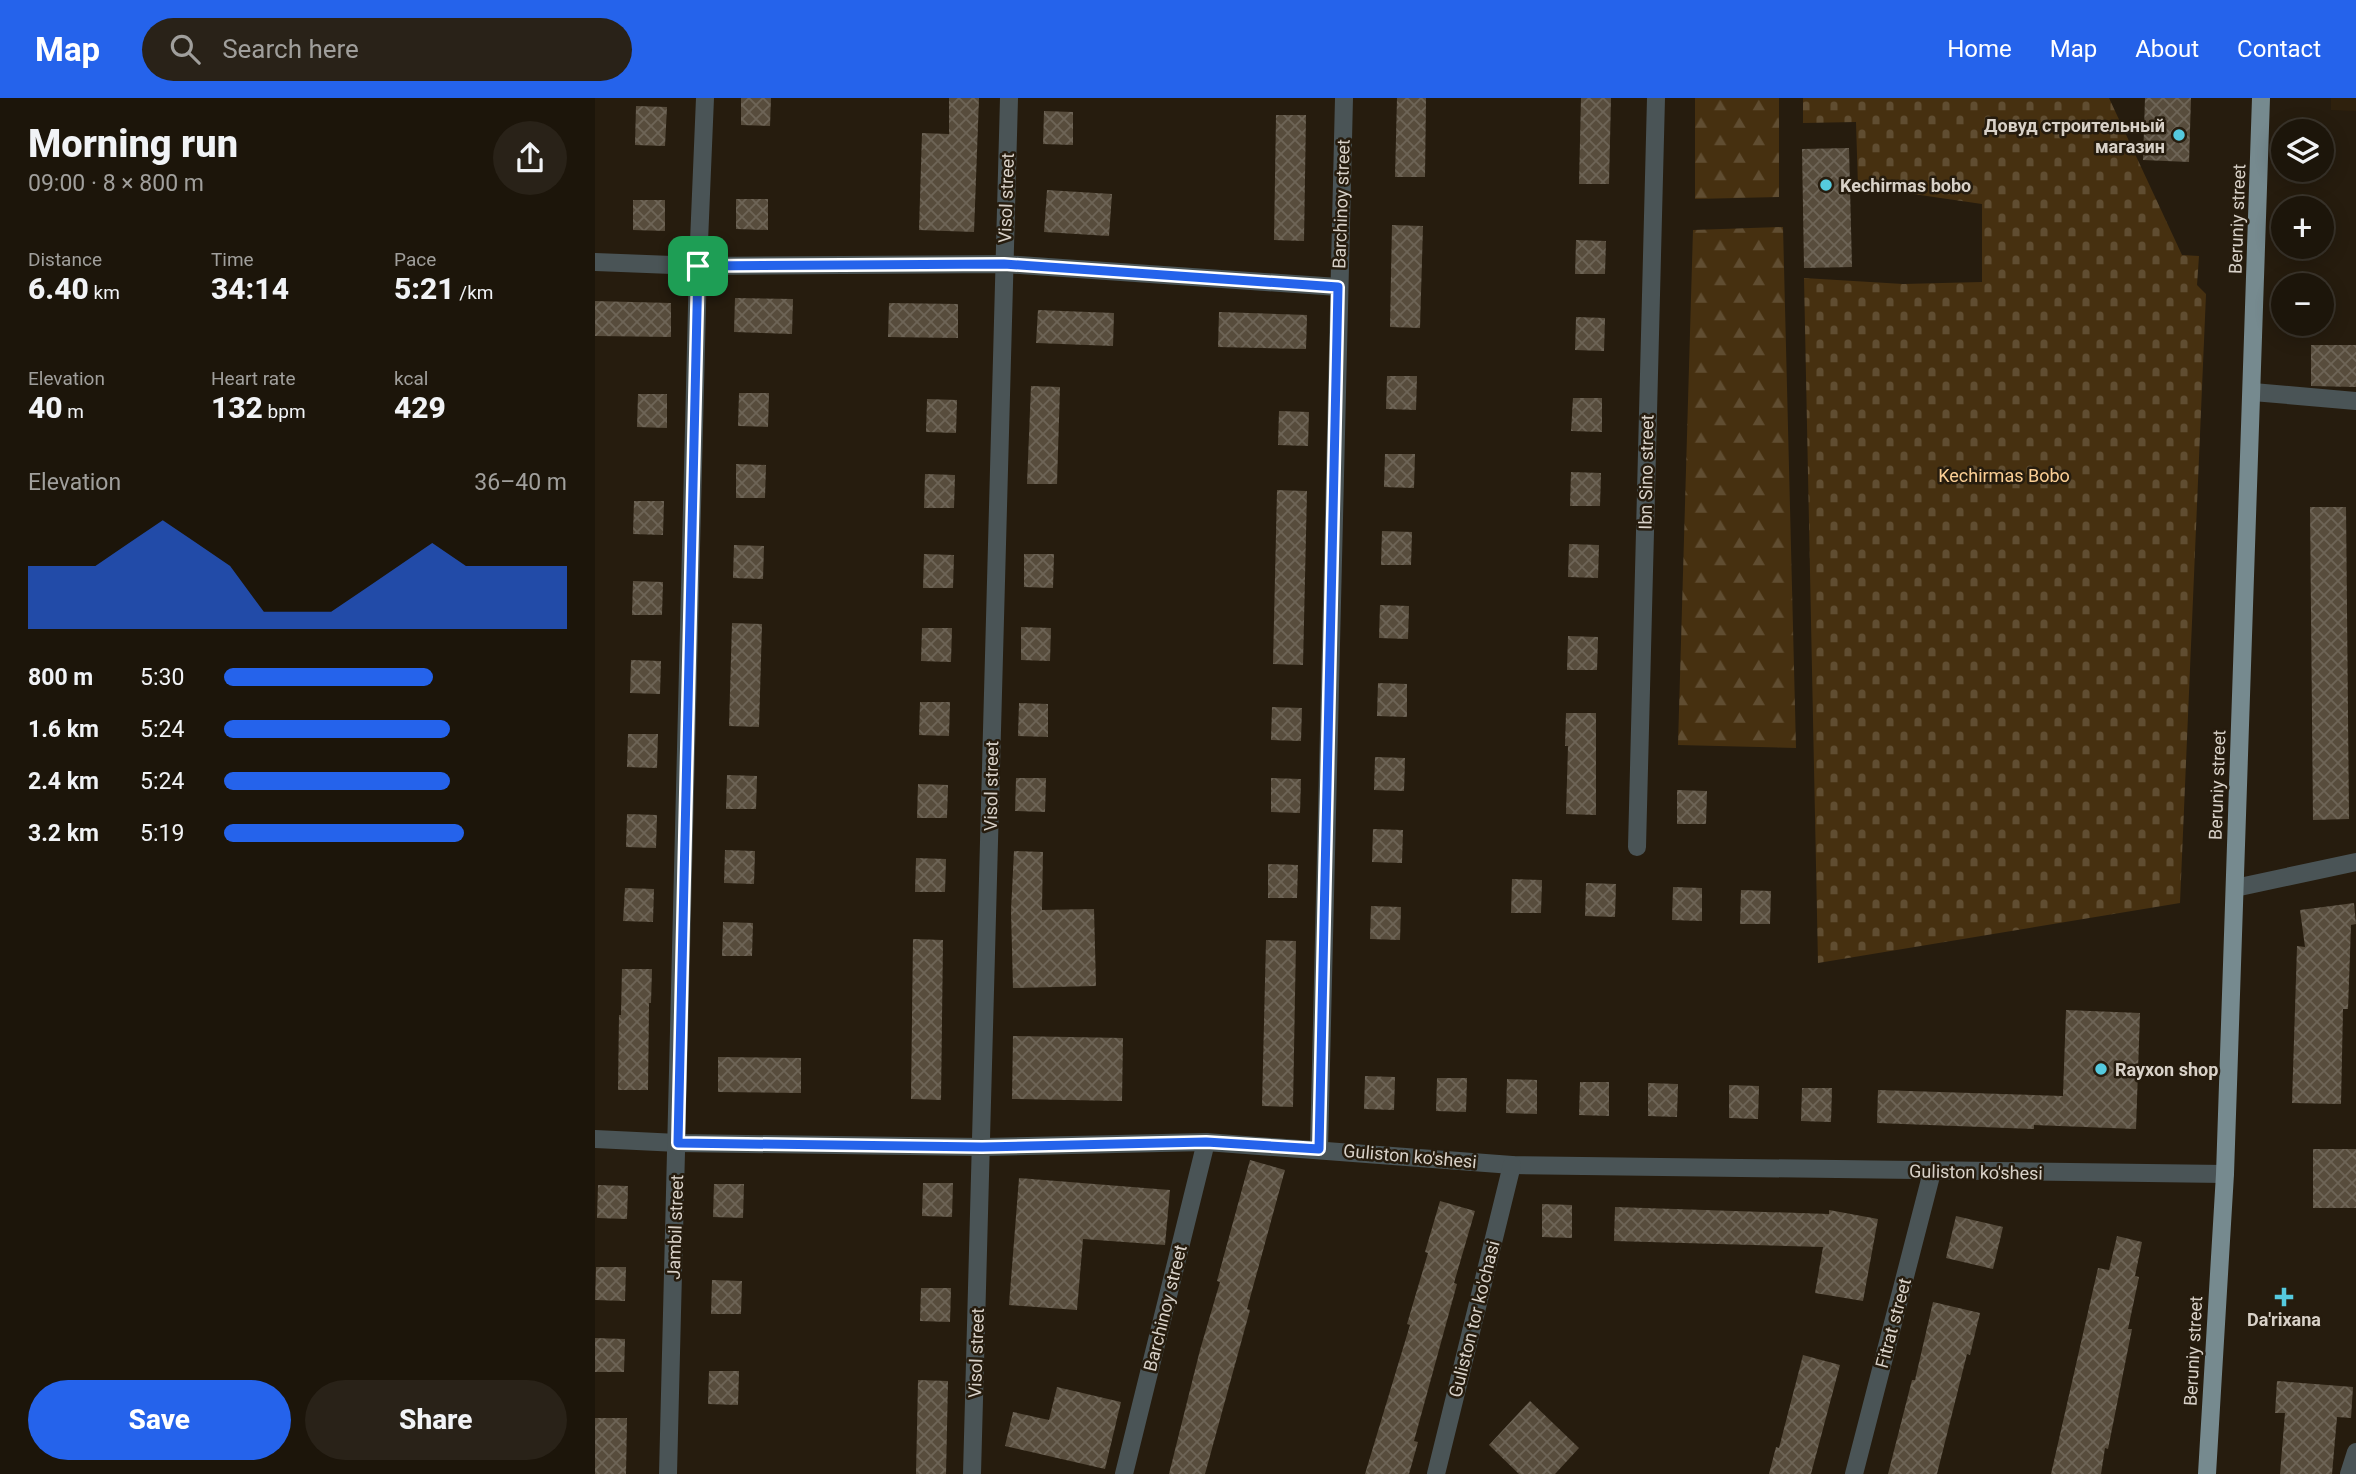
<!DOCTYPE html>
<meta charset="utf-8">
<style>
body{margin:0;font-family:Roboto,sans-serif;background:#292218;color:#f1f3f6;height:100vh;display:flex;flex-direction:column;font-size:26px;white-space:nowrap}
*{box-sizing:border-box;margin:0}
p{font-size:23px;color:#a09f9c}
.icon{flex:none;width:38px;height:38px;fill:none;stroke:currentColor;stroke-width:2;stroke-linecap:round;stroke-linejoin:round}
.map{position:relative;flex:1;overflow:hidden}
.drawer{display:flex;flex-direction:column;background:#1c150a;width:595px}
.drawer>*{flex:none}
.controls{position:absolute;left:1676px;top:21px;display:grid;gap:14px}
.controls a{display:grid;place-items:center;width:63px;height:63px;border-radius:50%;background:#1c150a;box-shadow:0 4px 18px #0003,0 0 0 2px #3a342b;font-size:35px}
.pin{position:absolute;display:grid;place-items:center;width:60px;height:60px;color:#fff;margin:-30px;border-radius:14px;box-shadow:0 4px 10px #0006}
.round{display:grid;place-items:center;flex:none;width:74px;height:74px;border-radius:37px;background:#292218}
.headline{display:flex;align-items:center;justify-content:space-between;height:119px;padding:0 28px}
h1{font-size:38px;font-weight:800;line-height:52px}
.metrics{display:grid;grid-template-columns:repeat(3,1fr);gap:10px;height:119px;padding:7px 28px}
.metrics div{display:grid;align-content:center}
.metrics b{font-size:30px;font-weight:800}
.metrics small{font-size:19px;font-weight:400}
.metrics p{font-size:19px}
.chart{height:196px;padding:14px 28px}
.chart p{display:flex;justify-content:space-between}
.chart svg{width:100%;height:126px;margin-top:7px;fill:#2563eb;opacity:.7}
.button{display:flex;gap:14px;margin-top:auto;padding:14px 28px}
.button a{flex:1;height:80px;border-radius:42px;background:#2563eb;color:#fff;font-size:28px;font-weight:800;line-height:80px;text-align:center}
.button a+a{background:#292218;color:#f1f3f6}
ul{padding:0 28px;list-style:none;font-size:23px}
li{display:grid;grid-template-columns:112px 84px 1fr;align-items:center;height:52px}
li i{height:18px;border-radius:9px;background:#2563eb}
header{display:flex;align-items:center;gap:42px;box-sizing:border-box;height:98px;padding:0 35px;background:#2563eb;color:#fff}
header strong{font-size:33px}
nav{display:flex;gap:38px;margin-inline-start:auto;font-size:24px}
.search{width:490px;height:63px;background:#292218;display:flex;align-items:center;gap:18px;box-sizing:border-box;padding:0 24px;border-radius:38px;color:#a09f9c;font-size:26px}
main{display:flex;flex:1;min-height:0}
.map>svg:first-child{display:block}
.built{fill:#2f210d}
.forest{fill:url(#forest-firs)}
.cemetery{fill:url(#cemetery-stones)}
.building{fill:url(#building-cross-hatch)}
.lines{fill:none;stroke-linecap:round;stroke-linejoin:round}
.minor{stroke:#4a5456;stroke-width:18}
.major{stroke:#768a8f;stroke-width:18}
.route-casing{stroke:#fff;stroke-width:14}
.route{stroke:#2563eb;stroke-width:9}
.poi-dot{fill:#55cadf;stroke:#261c0e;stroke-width:2.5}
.labels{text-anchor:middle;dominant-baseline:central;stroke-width:5;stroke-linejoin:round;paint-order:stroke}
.poi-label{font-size:18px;font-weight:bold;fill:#d8d1c8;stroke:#261c0e;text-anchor:start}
.street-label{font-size:18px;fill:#d8d1c8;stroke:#261c0e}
.park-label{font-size:18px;fill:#fbcf95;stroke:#261c0e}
</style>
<header>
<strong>Map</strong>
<div class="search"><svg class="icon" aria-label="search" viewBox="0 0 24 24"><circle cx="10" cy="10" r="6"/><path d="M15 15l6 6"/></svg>Search here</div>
<nav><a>Home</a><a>Map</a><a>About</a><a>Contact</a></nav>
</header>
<main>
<section class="drawer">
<div class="headline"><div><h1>Morning run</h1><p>09:00 · 8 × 800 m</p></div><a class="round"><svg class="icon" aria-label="share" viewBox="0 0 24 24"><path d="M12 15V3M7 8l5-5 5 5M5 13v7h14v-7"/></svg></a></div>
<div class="metrics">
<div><p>Distance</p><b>6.40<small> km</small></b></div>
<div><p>Time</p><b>34:14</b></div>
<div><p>Pace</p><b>5:21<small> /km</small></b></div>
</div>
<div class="metrics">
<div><p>Elevation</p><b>40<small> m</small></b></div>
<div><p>Heart rate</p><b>132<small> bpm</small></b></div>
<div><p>kcal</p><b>429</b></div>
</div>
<div class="chart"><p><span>Elevation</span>36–40 m</p>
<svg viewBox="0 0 160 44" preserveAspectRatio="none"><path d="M0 44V22L10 22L20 22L30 14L40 6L50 14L60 22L70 38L80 38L90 38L100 30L110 22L120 14L130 22L140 22L150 22L160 22V44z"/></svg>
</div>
<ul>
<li><b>800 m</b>5:30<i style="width:61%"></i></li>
<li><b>1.6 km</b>5:24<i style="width:66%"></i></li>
<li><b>2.4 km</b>5:24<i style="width:66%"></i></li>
<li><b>3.2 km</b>5:19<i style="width:70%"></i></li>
</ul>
<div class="button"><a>Save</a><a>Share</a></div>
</section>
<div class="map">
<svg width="1761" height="1376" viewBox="0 0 1761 1376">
<defs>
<pattern id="forest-firs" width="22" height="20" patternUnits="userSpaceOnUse" patternTransform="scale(1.75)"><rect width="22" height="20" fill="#463010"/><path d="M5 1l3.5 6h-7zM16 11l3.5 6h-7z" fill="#604d31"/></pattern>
<pattern id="cemetery-stones" width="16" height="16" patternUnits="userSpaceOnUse" patternTransform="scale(1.75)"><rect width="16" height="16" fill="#463010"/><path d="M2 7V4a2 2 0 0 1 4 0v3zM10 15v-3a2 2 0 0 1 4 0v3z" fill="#604d31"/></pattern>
<pattern id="building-cross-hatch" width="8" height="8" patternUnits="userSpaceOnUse" patternTransform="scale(1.75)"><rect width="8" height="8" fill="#574c3c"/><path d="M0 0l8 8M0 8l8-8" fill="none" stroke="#6e6557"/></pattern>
</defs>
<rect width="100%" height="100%" fill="#261c0e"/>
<!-- built -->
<path class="built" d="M1736,0H1761V13L1736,12Z"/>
<!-- forest -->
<g class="forest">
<path d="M1100,0H1184V99L1100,101Z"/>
<path d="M1188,129L1201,650L1083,647L1098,132Z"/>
</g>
<!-- cemetery -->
<path class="cemetery" d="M1208,0H1514L1587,157L1604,158L1602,187L1611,196L1585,805L1223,865L1209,180L1308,186L1387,184V106L1263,88L1261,24L1208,25Z"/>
<!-- building -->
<g class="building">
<path d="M146,0H176L175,28L146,27Z"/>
<path d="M354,0H384L379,134L324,132L327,35L354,36Z"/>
<path d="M802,0H831L830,79H800Z"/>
<path d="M986,0H1016L1014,86H984Z"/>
<path d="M1550,0H1596L1594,64L1548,62Z"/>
<path d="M41,8L72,9L70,48L40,47Z"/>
<path d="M449,13L478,14V47L448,46Z"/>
<path d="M681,17H711L709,143L679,142Z"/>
<path d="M1254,50L1257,169L1209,170L1207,51Z"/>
<path d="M452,92L517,96L514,138L449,134Z"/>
<path d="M141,101H173V132L141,131Z"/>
<path d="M38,102H70V133L38,132Z"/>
<path d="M797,127L828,128L825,230L795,229Z"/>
<path d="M981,142L1011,143L1010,176H980Z"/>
<path d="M140,200L198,201L197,236L139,234Z"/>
<path d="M0,203L76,205V239L0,238Z"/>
<path d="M294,205L363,206V240L293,239Z"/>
<path d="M443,212L519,215L518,248L441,245Z"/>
<path d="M624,214L712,217L711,251L623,249Z"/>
<path d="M981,219L1010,220L1009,253L980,252Z"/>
<path d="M1716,247H1761V289L1716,288Z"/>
<path d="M792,278H822L821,312L791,311Z"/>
<path d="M436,288L465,289L462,386H432Z"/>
<path d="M144,295H174L173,329L143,328Z"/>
<path d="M43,296H72V330L42,329Z"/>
<path d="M978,300H1007V334L976,333Z"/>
<path d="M332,301L362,302L361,335L331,334Z"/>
<path d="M684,313L714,314L713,348L683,347Z"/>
<path d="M790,356H820L819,390L789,389Z"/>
<path d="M141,366L171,367L170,400H141Z"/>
<path d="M976,374L1006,375L1005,408H975Z"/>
<path d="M330,376L360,377L359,410H329Z"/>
<path d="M682,392L712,393L708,567L678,566Z"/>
<path d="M39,403H69L68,437L38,436Z"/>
<path d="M1715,409H1751L1754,721L1718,722Z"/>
<path d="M787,433L817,434L816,467H786Z"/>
<path d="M974,446L1004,447L1003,480L973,479Z"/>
<path d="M139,447L169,448L168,481L138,480Z"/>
<path d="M329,456L359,457L358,490H328Z"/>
<path d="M429,456H459L458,490L429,489Z"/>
<path d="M38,483L68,484L67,517H37Z"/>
<path d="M785,507L814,508L813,541L784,540Z"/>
<path d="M137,525L167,526L164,629L134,628Z"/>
<path d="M426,529L456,530L455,563L426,562Z"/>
<path d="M327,530H357L356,564L326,563Z"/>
<path d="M973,538L1003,539L1002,572H972Z"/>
<path d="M36,562L66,563L65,596L35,595Z"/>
<path d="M783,585L812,586V619L782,618Z"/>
<path d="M325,604H355L354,638L324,637Z"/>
<path d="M424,605L453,606V639L423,638Z"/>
<path d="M677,609L707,610L706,643L676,642Z"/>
<path d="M971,615H1001V717L971,716L973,648H970Z"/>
<path d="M33,636H63L62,670L32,669Z"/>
<path d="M780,659L810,660L809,693L779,692Z"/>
<path d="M132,677L162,678L161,711H131Z"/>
<path d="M421,680H451L450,714L420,713Z"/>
<path d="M676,680L706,681L705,715L676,714Z"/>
<path d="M323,686L353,687L352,720H322Z"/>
<path d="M1082,692L1112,693L1111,726H1082Z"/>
<path d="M32,716L62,717L61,750L31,749Z"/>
<path d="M778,731L808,732L807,765L777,764Z"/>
<path d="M130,752L160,753L159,786L129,785Z"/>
<path d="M419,753L448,754L447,812L499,811L501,888L418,890L416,813Z"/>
<path d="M321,760L351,761L350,794H320Z"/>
<path d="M673,766L703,767L702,800H673Z"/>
<path d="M917,781L947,782L946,815H916Z"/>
<path d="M991,785L1021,786L1020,819L990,818Z"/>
<path d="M1078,789L1107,790V823L1077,822Z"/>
<path d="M30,790L59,791L58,824L28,823Z"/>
<path d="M1146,792L1176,793L1175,826H1145Z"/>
<path d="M1759,805L1761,826L1756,827L1753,911H1748L1746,1006L1697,1005L1702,848L1710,849L1705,812Z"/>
<path d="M776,808L806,809L805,842L775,841Z"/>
<path d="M128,824L158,825L157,858H127Z"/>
<path d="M318,841L348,842L346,1002L316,1001Z"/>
<path d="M671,842L701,843L698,1009L667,1008Z"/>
<path d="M27,871H57L56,905H54L53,992H23L24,917H26Z"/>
<path d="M1471,912L1545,915L1541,1031L1439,1027V1031L1282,1025L1283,992L1468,998Z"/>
<path d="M418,938L528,940L527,1003L417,1001Z"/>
<path d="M123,959L206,960V995L123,994Z"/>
<path d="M770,978L800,979L799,1012L769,1011Z"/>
<path d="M842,980H872L871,1014L841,1013Z"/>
<path d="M912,981L942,982V1016L911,1015Z"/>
<path d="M985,984H1014V1018L984,1017Z"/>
<path d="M1053,985L1083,986L1082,1019L1053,1018Z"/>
<path d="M1134,987L1164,988L1163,1021L1134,1020Z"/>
<path d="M1207,990H1237L1236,1024L1206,1023Z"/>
<rect x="1718" y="1051" width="43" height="59"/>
<path d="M655,1062L690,1072L652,1211L655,1212L610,1376H574L605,1252L625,1184L622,1183Z"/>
<path d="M424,1080L575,1092L570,1147L488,1141L482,1212L414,1207Z"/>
<path d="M328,1085H358L357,1119L327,1118Z"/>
<path d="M119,1086H149L148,1120L118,1119Z"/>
<path d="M3,1087L33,1088L32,1121L2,1120Z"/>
<path d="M845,1103L880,1113L859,1185L862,1186L819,1343L823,1344L814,1376H770L815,1227L812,1226L833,1155L830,1154Z"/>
<path d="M947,1106L977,1107V1140L947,1139Z"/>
<path d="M1020,1109L1234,1116V1112L1283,1121L1268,1203L1220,1195L1228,1149L1019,1143Z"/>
<path d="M1361,1118L1408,1129L1398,1171L1351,1160Z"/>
<path d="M1522,1138L1547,1144L1540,1178L1544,1179L1533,1231H1537L1513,1351L1510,1350L1506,1376H1456L1503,1170L1514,1172Z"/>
<path d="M1,1169H31L30,1203L0,1202Z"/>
<path d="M117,1182L147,1183L146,1216H116Z"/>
<path d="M326,1190H356L355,1224L325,1223Z"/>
<path d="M1338,1204L1385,1215L1375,1257L1372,1256L1342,1376H1293L1317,1282H1320Z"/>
<path d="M0,1240L30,1241L29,1274H0Z"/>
<path d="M1208,1257L1245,1267L1216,1376H1174L1181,1349L1184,1350Z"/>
<path d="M114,1273H144L143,1307L113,1306Z"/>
<path d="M323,1282L353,1283L351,1376H321Z"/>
<path d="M1682,1283L1758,1289L1756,1320L1742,1319L1737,1376H1685L1690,1315H1680Z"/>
<path d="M462,1289L526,1304L510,1371L410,1348L418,1314L454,1322Z"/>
<path d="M935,1303L984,1350L960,1376H924L894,1347Z"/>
<path d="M0,1320H32L31,1376H0Z"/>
</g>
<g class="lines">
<!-- minor -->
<g class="minor">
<path d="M0,164L103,168L409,166L743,189"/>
<path d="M1658,294L1761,303"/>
<path d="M1042,749L1061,0"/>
<path d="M1640,790L1761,764"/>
<path d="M0,1041L83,1045L388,1049L611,1044L917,1067L1630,1076"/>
<path d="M724,1051L749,0"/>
<path d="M73,1376L103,168L110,0"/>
<path d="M377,1376L414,0"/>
<path d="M529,1376L611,1044"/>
<path d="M841,1376L917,1067"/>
<path d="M1259,1376L1337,1074"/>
<path d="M1754,1376L1761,1354"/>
</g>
<!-- major -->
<path class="major" d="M1612,1376L1630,1076L1666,0"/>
</g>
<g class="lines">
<defs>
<path id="route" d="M409,166L743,189L724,1051L611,1044L387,1049L83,1045L103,168Z"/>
</defs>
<!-- route casing -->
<use href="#route" class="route-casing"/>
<!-- route -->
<use href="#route" class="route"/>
</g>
<!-- markers -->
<g class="poi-dot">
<circle cx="1584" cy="37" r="7"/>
<circle cx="1231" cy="87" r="7"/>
<circle cx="1506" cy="971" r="7"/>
<path d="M1685.5 1188.5h7v7h7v7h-7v7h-7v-7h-7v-7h7z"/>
</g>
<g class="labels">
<!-- poi labels -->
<g class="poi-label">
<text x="1570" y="27" text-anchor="end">Довуд строительный<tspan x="1570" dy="21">магазин</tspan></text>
<text x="1245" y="87">Kechirmas bobo</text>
<text x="1520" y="971">Rayxon shop</text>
<text x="1689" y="1221" text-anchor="middle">Da'rixana</text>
</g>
<!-- street labels -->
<g class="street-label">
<text transform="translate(411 100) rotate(-88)">Visol street</text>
<text transform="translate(746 106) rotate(-88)">Barchinoy street</text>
<text transform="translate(1642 121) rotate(-88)">Beruniy street</text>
<text transform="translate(1051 374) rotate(-89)">Ibn Sino street</text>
<text transform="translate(1622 687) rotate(-88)">Beruniy street</text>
<text transform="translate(396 688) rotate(-89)">Visol street</text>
<text transform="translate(815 1058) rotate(5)">Guliston ko'shesi</text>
<text transform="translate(1381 1074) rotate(1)">Guliston ko'shesi</text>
<text transform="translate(80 1129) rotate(-88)">Jambil street</text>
<text transform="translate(570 1210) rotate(-76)">Barchinoy street</text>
<text transform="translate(879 1221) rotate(-76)">Guliston tor ko'chasi</text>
<text transform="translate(1298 1225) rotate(-75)">Fitrat street</text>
<text transform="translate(1598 1253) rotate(-87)">Beruniy street</text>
<text transform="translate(381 1255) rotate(-88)">Visol street</text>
</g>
<!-- park labels -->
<g class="park-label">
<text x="1409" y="377">Kechirmas Bobo</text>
</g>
</g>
</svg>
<div class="controls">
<a><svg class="icon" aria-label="layers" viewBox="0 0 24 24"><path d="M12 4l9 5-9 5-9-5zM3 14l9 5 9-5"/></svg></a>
<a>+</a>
<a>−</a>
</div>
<div class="pin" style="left:103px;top:168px;background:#1e9e55"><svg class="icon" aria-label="arrive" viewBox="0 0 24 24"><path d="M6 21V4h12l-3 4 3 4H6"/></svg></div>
</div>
</main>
